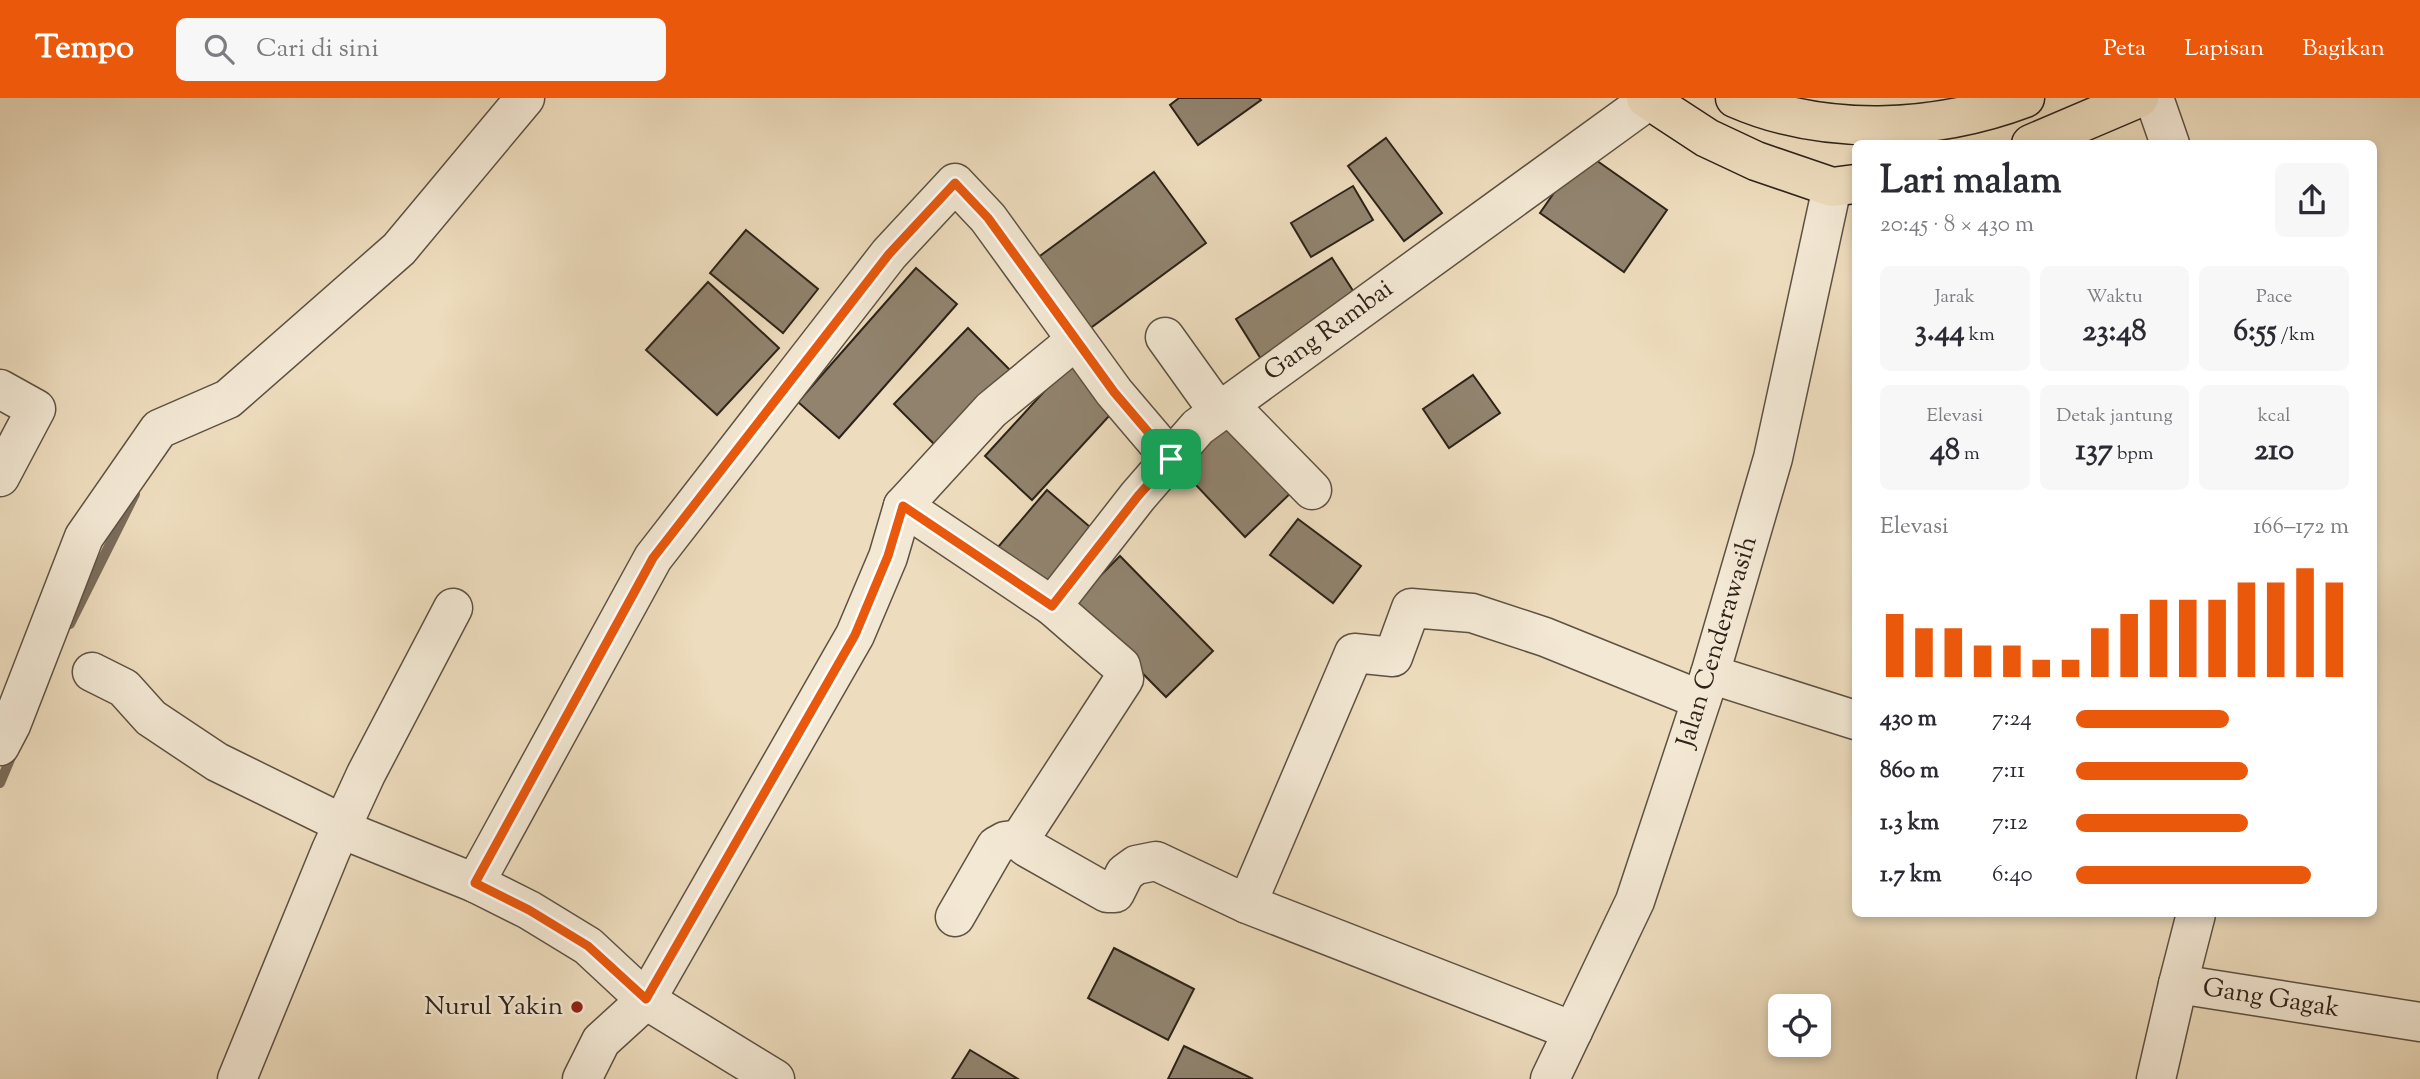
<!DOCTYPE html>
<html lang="id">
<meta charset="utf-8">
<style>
body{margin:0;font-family:"Sorts Mill Goudy",serif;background:#f7f7f7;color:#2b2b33;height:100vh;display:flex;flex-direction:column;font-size:26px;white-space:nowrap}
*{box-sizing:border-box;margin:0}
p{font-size:23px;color:#7c7c81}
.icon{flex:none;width:38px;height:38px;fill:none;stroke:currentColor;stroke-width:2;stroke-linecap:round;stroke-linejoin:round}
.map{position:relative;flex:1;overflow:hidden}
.side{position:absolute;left:1852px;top:42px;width:525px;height:777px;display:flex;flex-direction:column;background:#fff;border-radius:10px;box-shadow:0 4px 10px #0003}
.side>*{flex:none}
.buttons{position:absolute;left:1768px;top:896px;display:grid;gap:14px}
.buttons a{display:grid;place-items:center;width:63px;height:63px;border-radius:10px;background:#fff;box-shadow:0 4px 10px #0003;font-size:35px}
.pin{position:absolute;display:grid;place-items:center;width:60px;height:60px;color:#fff;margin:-30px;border-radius:14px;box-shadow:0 4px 10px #0006}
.round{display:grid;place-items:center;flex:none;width:74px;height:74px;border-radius:10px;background:#f7f7f7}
.overview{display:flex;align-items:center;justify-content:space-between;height:119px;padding:0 28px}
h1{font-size:38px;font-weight:700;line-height:52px}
.metrics{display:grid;grid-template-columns:repeat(3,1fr);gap:10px;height:119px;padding:7px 28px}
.metrics div{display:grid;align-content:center;border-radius:10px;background:#f7f7f7;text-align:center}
.metrics b{font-size:30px;font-weight:700}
.metrics small{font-size:19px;font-weight:400}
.metrics p{font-size:19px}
.chart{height:196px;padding:14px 28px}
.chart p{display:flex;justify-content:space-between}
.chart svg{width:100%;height:126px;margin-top:7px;stroke:#ea580c;stroke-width:6}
ul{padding:0 28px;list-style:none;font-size:23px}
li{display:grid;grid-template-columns:112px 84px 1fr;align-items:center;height:52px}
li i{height:18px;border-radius:9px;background:#ea580c}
header{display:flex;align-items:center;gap:42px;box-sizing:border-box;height:98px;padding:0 35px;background:#ea580c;color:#fff}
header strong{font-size:33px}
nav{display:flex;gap:38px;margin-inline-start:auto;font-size:24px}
.search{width:490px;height:63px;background:#f7f7f7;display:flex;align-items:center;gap:18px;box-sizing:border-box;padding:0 24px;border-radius:10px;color:#7c7c81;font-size:26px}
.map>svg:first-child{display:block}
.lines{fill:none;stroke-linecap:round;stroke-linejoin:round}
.stream{stroke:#7a6c5a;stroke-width:10}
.building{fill:#91836e;stroke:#2e2319;stroke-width:2}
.street-casing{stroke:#5e5142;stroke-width:41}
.primary-casing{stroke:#2e2319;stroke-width:41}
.street{stroke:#f3e8d4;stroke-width:38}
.primary{stroke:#eddcbd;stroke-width:38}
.route-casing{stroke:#fff;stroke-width:14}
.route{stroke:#ea580c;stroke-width:9}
.poi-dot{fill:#8f2418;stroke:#f3e8d4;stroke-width:2.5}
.labels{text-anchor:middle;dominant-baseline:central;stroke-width:5;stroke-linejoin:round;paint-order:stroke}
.street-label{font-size:26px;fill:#2e2319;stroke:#f3e8d4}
.poi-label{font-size:26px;fill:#2e2319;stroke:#f3e8d4;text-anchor:end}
</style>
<header>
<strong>Tempo</strong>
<div class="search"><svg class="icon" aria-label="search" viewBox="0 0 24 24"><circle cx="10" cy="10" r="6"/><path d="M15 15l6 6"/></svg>Cari di sini</div>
<nav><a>Peta</a><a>Lapisan</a><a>Bagikan</a></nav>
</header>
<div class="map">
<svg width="2420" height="981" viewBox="0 0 2420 981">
<rect width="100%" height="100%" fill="#eddcbd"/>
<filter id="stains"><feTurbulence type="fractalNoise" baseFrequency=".00286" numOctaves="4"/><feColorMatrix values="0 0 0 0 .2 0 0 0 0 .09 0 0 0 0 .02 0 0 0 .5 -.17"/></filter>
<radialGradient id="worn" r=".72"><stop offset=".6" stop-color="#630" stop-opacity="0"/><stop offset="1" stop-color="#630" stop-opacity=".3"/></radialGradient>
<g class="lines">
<!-- stream -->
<g class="stream">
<path d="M70,526L135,396"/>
<path d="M0,685L14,652"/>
</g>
</g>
<!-- building -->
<g class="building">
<path d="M1179,0H1259L1261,2L1198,47L1170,7Z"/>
<path d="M1386,40L1442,115L1404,143L1348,68Z"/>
<path d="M1583,53L1667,112L1624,174L1540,115Z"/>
<path d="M1154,74L1206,145L1081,237L1029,166Z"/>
<path d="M1353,88L1373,122L1311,159L1291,125Z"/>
<path d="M746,132L818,191L783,235L710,175Z"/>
<path d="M1332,160L1357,199L1261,261L1236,221Z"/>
<path d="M916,170L957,206L839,340L798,304Z"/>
<path d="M708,184L779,250L717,317L646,252Z"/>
<path d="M968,230L1016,278L942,354L894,306Z"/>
<path d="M1073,262L1120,306L1032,402L985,358Z"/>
<path d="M1473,277L1500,315L1449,350L1423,311Z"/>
<path d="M1232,319L1298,388L1245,439L1179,369Z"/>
<path d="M1047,392L1097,435L1043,499L993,455Z"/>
<path d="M1298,421L1361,468L1333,505L1270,457Z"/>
<path d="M1120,458L1213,553L1166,599L1073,505Z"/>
<path d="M1114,850L1194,891L1168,942L1088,900Z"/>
<path d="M1184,948L1253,981H1168Z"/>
<path d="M970,952L1018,981H952Z"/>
</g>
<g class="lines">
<defs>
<g id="street">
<path d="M2154,0L2170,46"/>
<path d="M1165,239L1218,313"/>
<path d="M0,291L36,311L0,379"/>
<path d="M1228,306L1312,392"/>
<path d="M903,408L1052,508L1121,568L1124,581L1020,741L1026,749L1107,795H1115L1125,775L1136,767L1156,763L1247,806L1573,933"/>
<path d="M1052,508L1138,398L1198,329L1649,2"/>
<path d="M92,574L124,590L151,620L217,664L331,720L341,731L475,785L529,812L588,848L646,902L775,981"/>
<path d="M1710,576L1855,622"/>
<path d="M0,648L11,627L84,439L159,331L228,301L399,151L525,0"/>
<path d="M475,785L653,460L889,156L955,85L988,120L1114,294L1171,361"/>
<path d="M1247,806L1354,555L1393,559L1411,510L1472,515L1545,539L1701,602"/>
<path d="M955,819L996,748L1005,743L1020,741"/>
<path d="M2178,886L2196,816"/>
<path d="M237,981L331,752L366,676L453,510"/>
<path d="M582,981L601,943L646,902L855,537L888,459L903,408L991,312L1076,242"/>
<path d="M1550,981L1635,803L1710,576L1773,360L1832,89"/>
<path d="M2156,981L2178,886L2420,924"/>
</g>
<g id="primary">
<path d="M1646,0L1707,40L1756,63L1832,89L1855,86"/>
<path d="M1735,0C1824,39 1935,34 2025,0"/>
<path d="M2031,46L2139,0"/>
</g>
</defs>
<!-- street casing -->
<use href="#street" class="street-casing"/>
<!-- primary casing -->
<use href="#primary" class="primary-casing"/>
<!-- street -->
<use href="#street" class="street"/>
<!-- primary -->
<use href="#primary" class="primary"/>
</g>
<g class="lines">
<defs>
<path id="route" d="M955,85L988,120L1114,294L1171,361L1138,398L1052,508L903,408L888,458L855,537L646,901L588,848L529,812L475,785L653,460L889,156Z"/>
</defs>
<!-- route casing -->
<use href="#route" class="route-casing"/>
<!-- route -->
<use href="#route" class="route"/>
</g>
<!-- markers -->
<circle class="poi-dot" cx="577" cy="909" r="7"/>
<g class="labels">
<!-- street labels -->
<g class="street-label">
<text transform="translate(1329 233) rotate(-36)">Gang Rambai</text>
<text transform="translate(1718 544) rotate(-73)">Jalan Cenderawasih</text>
<text transform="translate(2271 901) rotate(9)">Gang Gagak</text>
</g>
<!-- poi labels -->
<g class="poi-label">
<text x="563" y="909">Nurul Yakin</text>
</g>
</g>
<rect width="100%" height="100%" filter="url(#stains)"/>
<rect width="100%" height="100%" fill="url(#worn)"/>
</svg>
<div class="buttons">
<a><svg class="icon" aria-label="locate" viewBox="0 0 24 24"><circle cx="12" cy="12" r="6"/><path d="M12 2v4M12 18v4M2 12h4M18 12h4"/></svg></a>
</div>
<div class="pin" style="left:1171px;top:361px;background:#1e9e55"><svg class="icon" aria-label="arrive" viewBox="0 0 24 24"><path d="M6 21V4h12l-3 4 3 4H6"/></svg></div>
<section class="side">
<div class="overview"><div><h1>Lari malam</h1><p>20:45 · 8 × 430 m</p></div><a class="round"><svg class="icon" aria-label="share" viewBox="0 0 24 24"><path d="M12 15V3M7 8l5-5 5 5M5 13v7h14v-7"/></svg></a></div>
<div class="metrics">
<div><p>Jarak</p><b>3.44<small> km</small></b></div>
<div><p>Waktu</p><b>23:48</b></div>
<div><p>Pace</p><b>6:55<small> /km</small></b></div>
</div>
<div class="metrics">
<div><p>Elevasi</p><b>48<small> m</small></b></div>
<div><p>Detak jantung</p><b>137<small> bpm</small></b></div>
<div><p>kcal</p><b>210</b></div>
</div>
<div class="chart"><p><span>Elevasi</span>166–172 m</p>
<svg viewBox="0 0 160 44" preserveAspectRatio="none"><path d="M5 44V22M15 44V27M25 44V27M35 44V33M45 44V33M55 44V38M65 44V38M75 44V27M85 44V22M95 44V17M105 44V17M115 44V17M125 44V11M135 44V11M145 44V6M155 44V11"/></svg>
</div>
<ul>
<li><b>430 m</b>7:24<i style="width:56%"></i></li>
<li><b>860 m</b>7:11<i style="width:63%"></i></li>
<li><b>1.3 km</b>7:12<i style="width:63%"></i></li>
<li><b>1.7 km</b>6:40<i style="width:86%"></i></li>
</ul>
</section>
</div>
